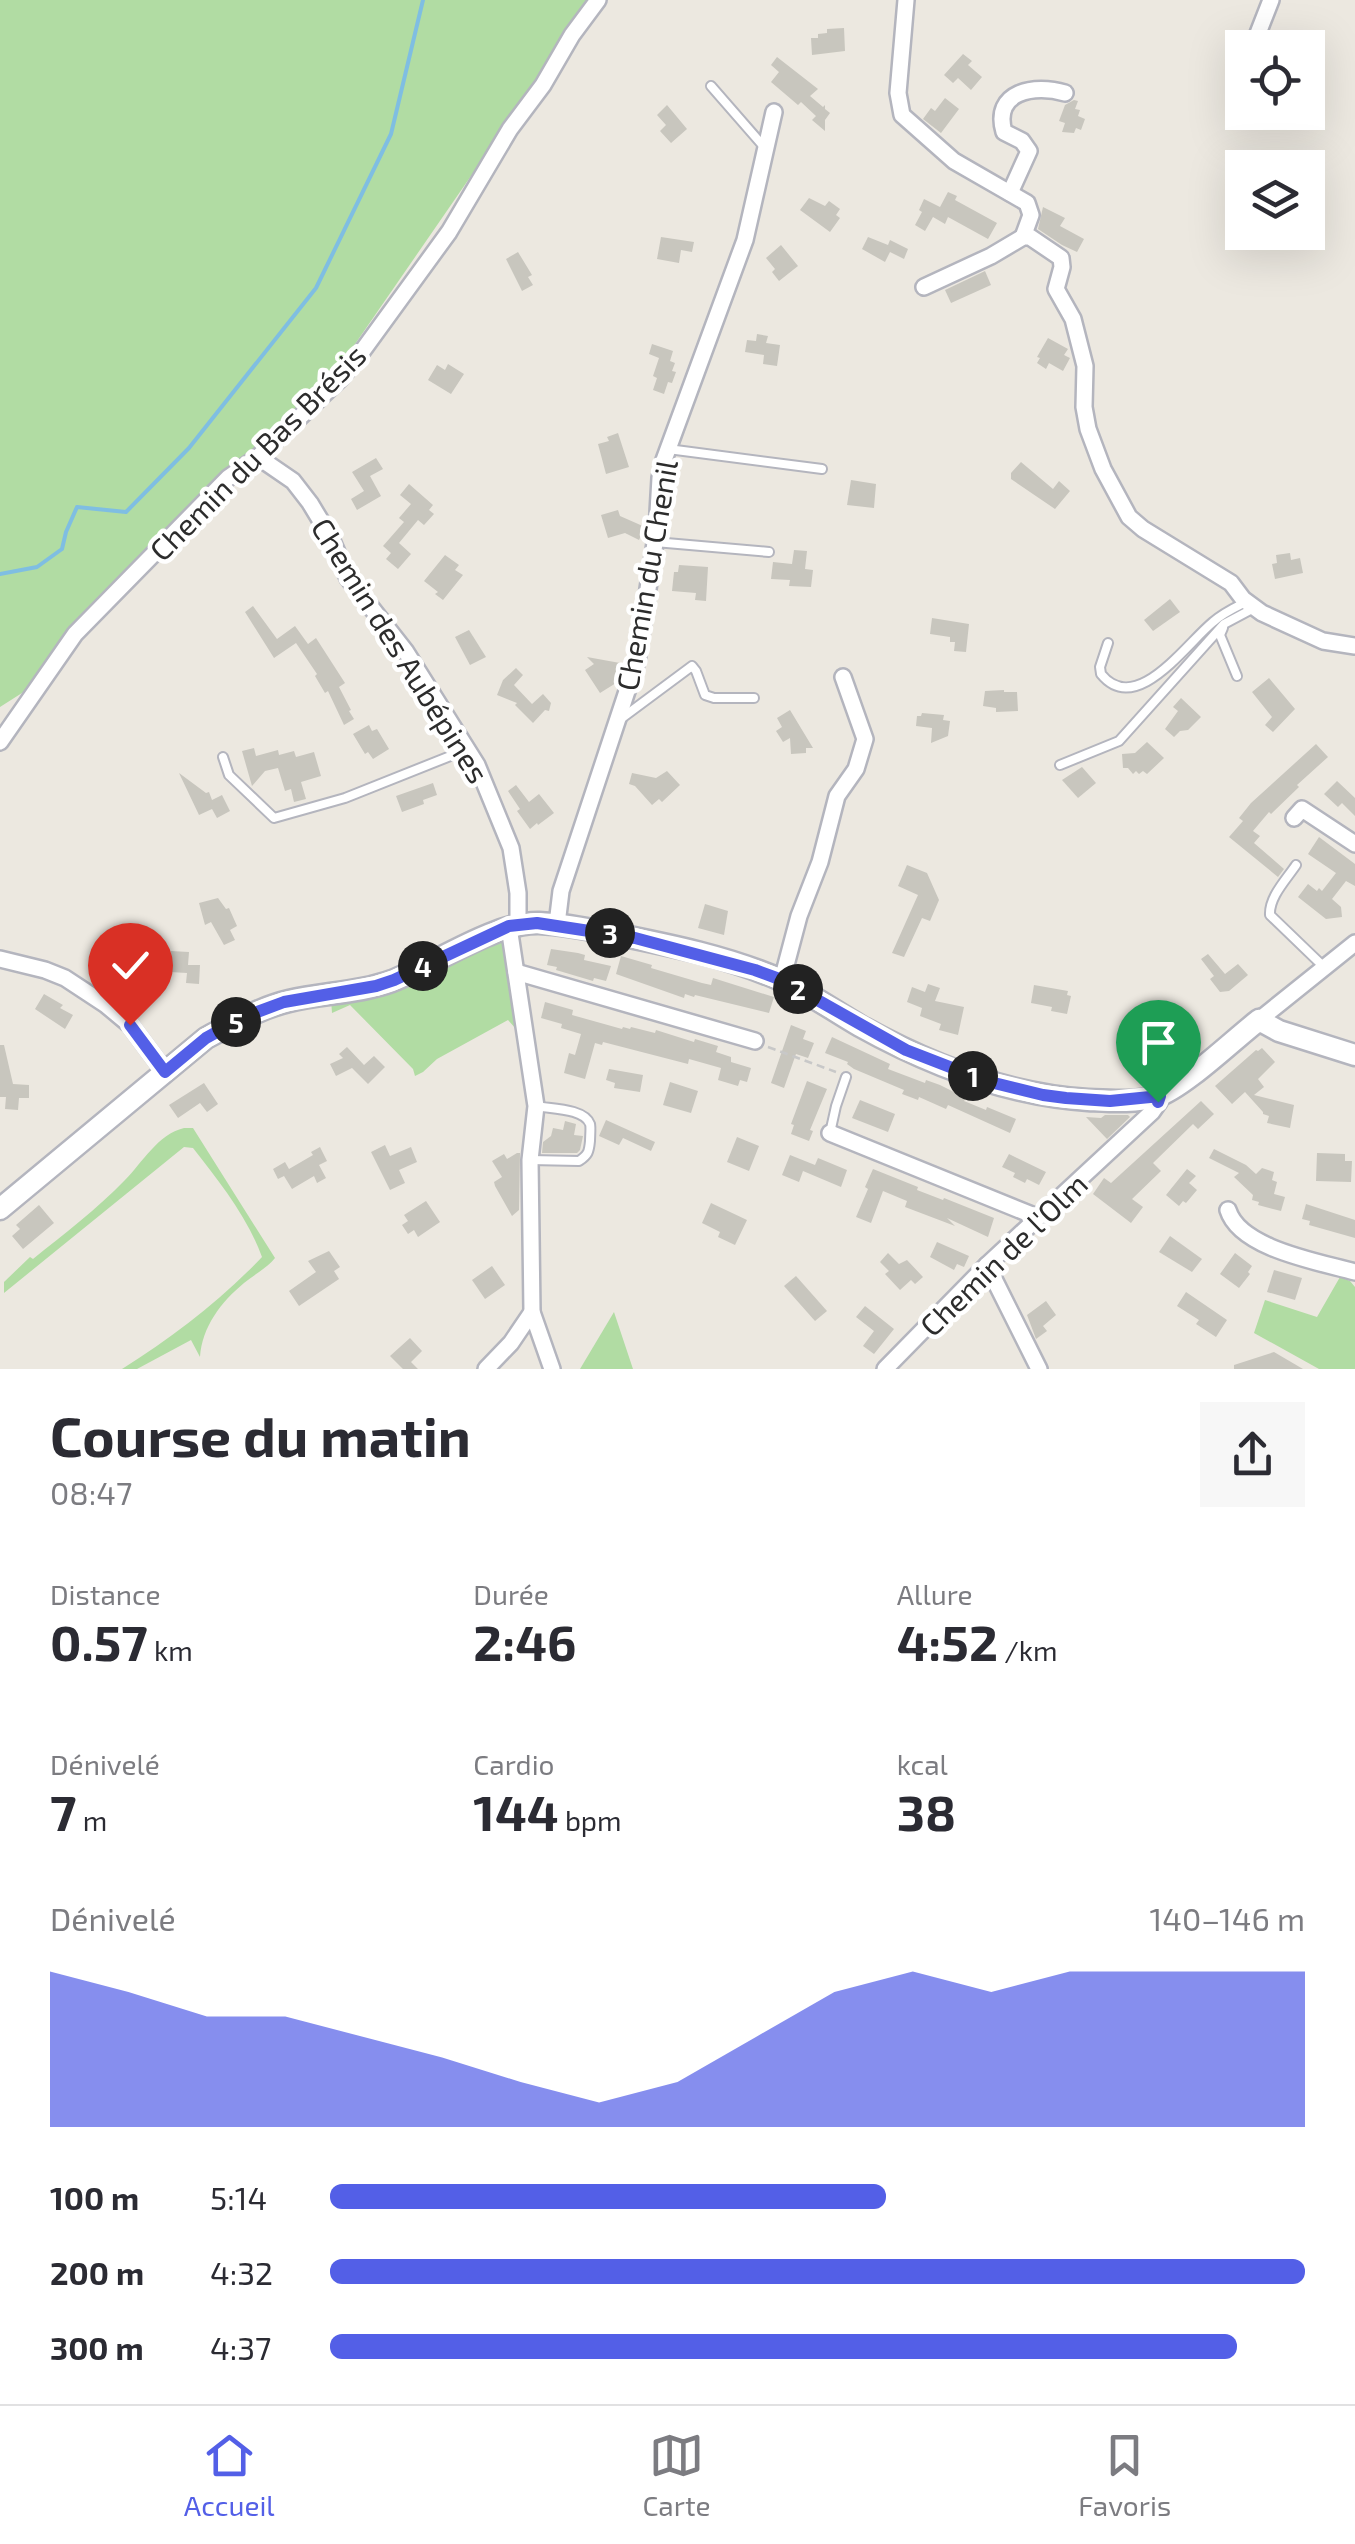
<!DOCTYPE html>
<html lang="fr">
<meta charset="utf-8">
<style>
body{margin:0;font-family:"Exo 2",sans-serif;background:#f7f7f7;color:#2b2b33;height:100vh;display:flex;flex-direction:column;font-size:38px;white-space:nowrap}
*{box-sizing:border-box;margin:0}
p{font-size:32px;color:#7c7c81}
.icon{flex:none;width:55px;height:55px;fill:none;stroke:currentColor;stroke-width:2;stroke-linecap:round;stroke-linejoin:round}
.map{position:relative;height:1369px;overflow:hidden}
.details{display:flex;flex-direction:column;background:#fff;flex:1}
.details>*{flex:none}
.fabs{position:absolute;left:1225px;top:30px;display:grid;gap:20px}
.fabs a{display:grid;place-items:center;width:100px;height:100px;border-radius:0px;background:#fff;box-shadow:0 10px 40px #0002;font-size:50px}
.pin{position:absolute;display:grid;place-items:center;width:85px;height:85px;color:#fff;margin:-102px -42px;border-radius:50% 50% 50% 0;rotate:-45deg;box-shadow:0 0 10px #0007}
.pin .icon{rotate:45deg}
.km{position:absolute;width:50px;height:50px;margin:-25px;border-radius:50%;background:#222;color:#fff;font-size:28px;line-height:50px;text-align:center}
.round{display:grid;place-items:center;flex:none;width:105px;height:105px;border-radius:0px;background:#f7f7f7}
.overview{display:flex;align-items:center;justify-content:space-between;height:170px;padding:0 50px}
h1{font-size:55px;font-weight:700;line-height:75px}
.stats{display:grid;grid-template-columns:repeat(3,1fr);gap:15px;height:170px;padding:10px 50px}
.stats div{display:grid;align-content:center}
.stats b{font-size:50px;font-weight:700}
.stats small{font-size:28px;font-weight:400}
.stats p{font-size:28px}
.chart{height:280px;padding:20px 50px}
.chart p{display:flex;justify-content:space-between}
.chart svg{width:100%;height:180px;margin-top:10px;fill:#535fe7;opacity:.7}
ul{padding:0 50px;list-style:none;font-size:32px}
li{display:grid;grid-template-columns:160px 120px 1fr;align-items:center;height:75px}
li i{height:25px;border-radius:12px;background:#535fe7}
.dock{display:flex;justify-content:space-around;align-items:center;height:140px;border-top:2px solid #e1e1e2;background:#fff;font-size:28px;color:#7c7c81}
.dock a{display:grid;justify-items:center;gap:5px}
.dock .current{color:#535fe7}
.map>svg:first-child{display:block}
.green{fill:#b1dca3}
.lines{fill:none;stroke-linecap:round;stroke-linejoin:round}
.stream{stroke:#7fbee2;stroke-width:4}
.building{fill:#c8c6be}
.service-casing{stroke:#b4b5be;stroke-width:12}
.minor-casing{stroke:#b4b5be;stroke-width:20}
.tertiary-casing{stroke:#b4b5be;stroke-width:25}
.path{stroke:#c8c8c8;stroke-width:2.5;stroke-dasharray:8 5;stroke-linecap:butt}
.service{stroke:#fff;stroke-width:8}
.minor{stroke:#fff;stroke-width:15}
.tertiary{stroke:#fff;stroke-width:20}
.route-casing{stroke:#fff;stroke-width:20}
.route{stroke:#535fe7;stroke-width:12}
.labels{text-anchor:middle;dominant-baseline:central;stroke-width:9;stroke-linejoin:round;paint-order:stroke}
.street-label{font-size:30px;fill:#2c2c2c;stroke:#fff}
</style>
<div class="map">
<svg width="1355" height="1369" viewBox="0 0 1355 1369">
<rect width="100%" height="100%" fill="#ece8e0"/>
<!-- green -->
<g class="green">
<path d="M0,0H597L502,131L333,376L33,686L0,707Z"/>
<path d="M504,937L526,1076L522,1077L525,1073L516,1029L508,1020L437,1059L423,1072L415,1076L413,1069L350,1005L332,1013L331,999Z"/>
<path d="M184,1128H193L275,1258C267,1268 255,1274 244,1283C221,1302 202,1327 200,1357L191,1340L137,1369H122C173,1337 220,1301 262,1257C248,1218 219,1181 193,1148L184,1147L4,1293V1282L30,1257L33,1259C64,1234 97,1209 125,1180C142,1163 158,1134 184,1128Z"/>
<path d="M1340,1277L1350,1281L1355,1287V1369H1319L1254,1333L1265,1300L1317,1317Z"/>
<path d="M614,1312L633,1369H580Z"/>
</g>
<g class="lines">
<!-- stream -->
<path class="stream" d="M0,574L37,567L62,549L66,532L77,507L126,512L189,448L316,288L391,134L423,0"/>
</g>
<!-- building -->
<g class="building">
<path d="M844,28L845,51L812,55L811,38H818V34L827,33V29Z"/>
<path d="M963,54L972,61L968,65L982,77L971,90L958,78L953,83L944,75Z"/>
<path d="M777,57L818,89L810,96L823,107L825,105V109L830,113L825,120V131L812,120L816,116L801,102L798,105L771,82L779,72L771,65Z"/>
<path d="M945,98L959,109L941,133L923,119L931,108L935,111Z"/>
<path d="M1074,100L1078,101L1075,109L1080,110L1078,116L1085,119L1081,130L1076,128L1074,133L1062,132L1065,123L1059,121L1065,105Z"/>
<path d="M667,105L687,129L671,143L660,131L666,125L657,115Z"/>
<path d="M948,192L957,196L955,200L997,223L988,239L948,217L945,224L933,217L925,231L915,225L922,212L919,210L924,199L940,207Z"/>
<path d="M809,198L825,206L829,201L840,209L836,215L840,218L830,232L800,210Z"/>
<path d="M1043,207L1065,218L1060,226L1084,239L1077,252L1062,245L1038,229Z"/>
<path d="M661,237L694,242L692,252L681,250L679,263L657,259Z"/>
<path d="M868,237L888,245L890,240L908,249L904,259L890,252L885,262L862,249Z"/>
<path d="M781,245L798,266L779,281L772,272L775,269L766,258Z"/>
<path d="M518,252L532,275L528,277L533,285L522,291L506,259Z"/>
<path d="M985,271L991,285L951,303L945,290Z"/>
<path d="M757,334L768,336L766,343L780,345L777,366L763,364L764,355L745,352L747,340L756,341Z"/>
<path d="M1048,338L1068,349L1064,355L1070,358L1063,371L1049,363L1046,369L1037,363L1040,358L1037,357Z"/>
<path d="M652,344L673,351L670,361L675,363L672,371L676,372L672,383L668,382L664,394L653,390L657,378L653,376L659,358L649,354Z"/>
<path d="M448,364L464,374L451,394L428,380L437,365L445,370Z"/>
<path d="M618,433L629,467L606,474L598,444L609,441L607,437Z"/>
<path d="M376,458L383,469L370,476L381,496L357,510L351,499L364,491L352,472Z"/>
<path d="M1021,462L1053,489L1059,481L1070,491L1055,509L1011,479V473Z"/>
<path d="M851,480L876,484L874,508L847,505Z"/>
<path d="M409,484L433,505L429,510L434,514L424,525L418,520L399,543L411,554L398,569L386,559L391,553L383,546L404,522L399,518L411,504L400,495Z"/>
<path d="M618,510L620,516L645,527L639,540L625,533L608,538L601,515Z"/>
<path d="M794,550L807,551L805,569L813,570L811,587L789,586L790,580L771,579L773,562L792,564Z"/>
<path d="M1290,553L1291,560L1300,558L1303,573L1275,579L1272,564L1277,563L1276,555Z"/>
<path d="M445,555L459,565L455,570L463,575L443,600L435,594L438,592L424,581Z"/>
<path d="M679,565L708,567L706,601L695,600L696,593L672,591L674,572H678Z"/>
<path d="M1170,599L1180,612L1153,631L1144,620Z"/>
<path d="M253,606L277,639L295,626L308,644L316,638L345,683L339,687L351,710L349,711L354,719L344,725L328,691L325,693L315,676L317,674L296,643L274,658L245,612Z"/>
<path d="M932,618L969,624L966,652L954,651L955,642H950V637L930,634Z"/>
<path d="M469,630L486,657L470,665L455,637Z"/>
<path d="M587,657L620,663L616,683L600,693L585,670L594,664Z"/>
<path d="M516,668L523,675L514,685L532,704L543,694L551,703L549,711L545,710L533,723L515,705L517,703L497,695L503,680Z"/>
<path d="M1269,678L1295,709L1273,732L1265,725L1272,717L1252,692Z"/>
<path d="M1004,690V692H1017L1018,711L996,712V708L983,706L985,691Z"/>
<path d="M1181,698L1201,717L1188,730L1180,731L1174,737L1165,729L1178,711L1173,707Z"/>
<path d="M790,710L813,748H806V753L791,754L790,738L783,742L776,731L782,727L777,718Z"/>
<path d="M922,713L944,715L943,720L950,721L948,736L931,743L932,728L916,726L917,716H921Z"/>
<path d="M369,725L372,731L377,729L389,749L373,759L368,752L365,754L353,734Z"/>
<path d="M1147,742L1164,758L1147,774L1143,771L1139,774L1136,771L1133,774L1128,768H1123L1122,754L1135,753Z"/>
<path d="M1316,744L1328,757L1297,785L1299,787L1271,814L1269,812L1253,831L1260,836L1254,843L1284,869L1278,877L1229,837L1243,821L1239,818L1251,803Z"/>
<path d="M254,748L256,756L278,750L279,755L294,751L296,757L314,752L321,776L301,782L306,799L294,802L291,789L285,791L278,768L265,771L252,786L242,751Z"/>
<path d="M1082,767L1096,783L1078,798L1062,780Z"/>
<path d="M667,771L680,785L662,802L659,799L652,805L635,786L629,784L632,773L656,778Z"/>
<path d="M179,773L206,793L209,792L212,800L222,795L230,811L217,818L212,809L199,815Z"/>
<path d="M1337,781L1355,798V816L1342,803L1338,807L1324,794Z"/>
<path d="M433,783L437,795L423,800L424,804L402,812L396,796Z"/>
<path d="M516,785L529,802L539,794L554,813L538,825L537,823L530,829L517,811L520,809L508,791Z"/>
<path d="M1319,837L1355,864V886L1346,881L1332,899L1341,907L1342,917L1326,919L1298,897L1308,884L1317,891L1319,888L1322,891L1336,873L1308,854Z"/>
<path d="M907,865L927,873L939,900L930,921L922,918L904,957L892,953L918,895L898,886Z"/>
<path d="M218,898L226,909L229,908L237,926L230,930L235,940L224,945L211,922L205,925L199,903Z"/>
<path d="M705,904L728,911L724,935L698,928Z"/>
<path d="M551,949L578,953L585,955L584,960L611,966L606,981L594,978L593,981L556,970L557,967L547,965Z"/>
<path d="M171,951L189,952L188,965H200L199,984L186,983L187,973L170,972Z"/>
<path d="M1208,954L1225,974L1238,964L1248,975L1229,991L1220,992L1210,979L1214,976L1201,959Z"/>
<path d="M621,956L652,965L651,968L702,983L711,985L713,978L774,997L769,1013L695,995L694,997L685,994L684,998L616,974Z"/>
<path d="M928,984L940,988L935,1001L964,1007L958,1035L939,1030L941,1024L920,1016L922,1008L907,1002L912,987L925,992Z"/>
<path d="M1034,985L1068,991L1067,995L1071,996L1067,1014L1051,1011L1052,1007L1031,1003Z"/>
<path d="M44,994L63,1005L60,1008L73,1015L65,1029L35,1009Z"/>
<path d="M545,1002L573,1010L572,1015L622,1029L623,1027L630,1029L631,1027L655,1033L656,1030L694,1042L695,1039L718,1046L716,1052L731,1057V1062L751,1068L747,1082L740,1080L738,1086L718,1080L721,1068L689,1059L688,1064L603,1042L602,1045L595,1043L585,1079L564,1073L569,1053L575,1055L581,1034L561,1028L562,1024L541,1018Z"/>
<path d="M791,1025L806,1031L803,1039L814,1043L808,1058L796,1054L784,1088L771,1083Z"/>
<path d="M832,1037L890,1064L888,1069L925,1083L926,1080L940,1085L966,1098L964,1101L986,1110L987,1107L1016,1119L1010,1133L948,1105L946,1109L919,1097L918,1100L902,1094L904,1090L854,1069L847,1064L848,1062L825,1053Z"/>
<path d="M0,1045H4L13,1084L29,1085V1098H19L18,1110L5,1109L6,1097H0Z"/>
<path d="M347,1047L364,1065L374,1056L385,1067L368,1084L352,1068L336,1076L330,1064L343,1058L339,1054Z"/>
<path d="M1262,1048L1275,1062L1258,1079L1264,1087L1254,1095L1294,1105L1290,1128L1267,1123L1269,1116L1263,1114V1112L1245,1092L1232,1104L1215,1086L1256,1050L1258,1051Z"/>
<path d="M609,1069L643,1075L640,1092L614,1088L615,1083L606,1080Z"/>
<path d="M807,1081L827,1089L810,1130L813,1131L809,1141L791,1134L794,1125L791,1124Z"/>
<path d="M670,1082L698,1091L691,1113L663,1105Z"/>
<path d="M204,1083L218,1104L207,1112L200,1103L178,1118L169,1105Z"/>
<path d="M860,1100L895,1114L888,1132L852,1118Z"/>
<path d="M1201,1101L1214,1114L1198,1129L1193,1124L1153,1163L1161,1171L1132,1199L1143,1207L1131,1223L1093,1194L1104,1178L1111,1183Z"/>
<path d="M1105,1115H1128L1130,1117L1107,1139L1086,1117L1101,1118Z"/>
<path d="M606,1120L655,1142L651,1151L623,1138L619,1145L599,1136Z"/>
<path d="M565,1121L576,1124L574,1135L583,1136L580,1150L577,1153H542L543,1142L551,1136L553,1128L563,1130Z"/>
<path d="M737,1137L759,1146L749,1171L727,1162Z"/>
<path d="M385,1145L390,1156L411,1147L417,1162L399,1170L405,1183L390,1190L371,1152Z"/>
<path d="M320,1147L327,1161L319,1165L326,1178L317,1183L314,1176L292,1189L284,1176L278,1179L273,1169L285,1162L289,1169L313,1155L311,1152Z"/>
<path d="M1214,1149L1246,1165L1256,1174L1262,1168L1274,1172L1272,1180L1277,1182L1274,1194L1285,1197L1281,1211L1258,1205L1259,1202L1252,1200L1253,1195L1234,1177L1239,1173L1209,1158Z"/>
<path d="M517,1153H520L519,1210L512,1216L495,1186L494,1182L502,1177L492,1161L504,1154L507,1159Z"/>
<path d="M1317,1153L1345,1154V1161H1352L1351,1182L1316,1181Z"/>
<path d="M1009,1154L1046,1172L1039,1185L1027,1179L1025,1183L1013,1177L1015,1173L1002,1167Z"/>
<path d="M790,1155L815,1165L818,1158L847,1170L841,1187L803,1171L799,1182L782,1175Z"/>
<path d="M873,1169L918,1187L917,1190L943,1200L944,1198L994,1218L988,1237L947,1218L955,1226L905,1207L907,1201L883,1191L871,1223L856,1217L868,1189L865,1187Z"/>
<path d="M1187,1169L1196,1176L1189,1183L1197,1190L1186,1203L1183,1201L1179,1206L1166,1195Z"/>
<path d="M426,1201L440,1222L418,1237L414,1230L408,1234L402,1225L408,1221L404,1215Z"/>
<path d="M711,1203L747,1220L735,1245L718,1237L720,1232L702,1223Z"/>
<path d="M1306,1204L1355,1220V1238L1309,1225L1310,1221L1302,1219Z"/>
<path d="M39,1205L54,1223L23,1249L12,1236L20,1229L16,1225Z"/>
<path d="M1170,1236L1202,1259L1192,1272L1159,1252Z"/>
<path d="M937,1242L969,1256L964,1267L957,1264L954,1270L930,1257Z"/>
<path d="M329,1251L340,1267L334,1271L339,1279L299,1306L289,1291L316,1272L308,1261Z"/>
<path d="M888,1253L899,1264L907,1260L923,1277L915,1284L911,1280L900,1290L885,1274L889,1271L880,1262Z"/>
<path d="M1235,1253L1252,1266L1248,1272L1250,1274L1239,1288L1220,1274Z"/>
<path d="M492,1266L505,1285L485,1299L472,1280Z"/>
<path d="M1274,1270L1302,1278L1295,1300L1267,1292Z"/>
<path d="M796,1276L827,1311L815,1321L784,1286Z"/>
<path d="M1186,1292L1227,1320L1216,1337L1196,1324L1199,1320L1177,1306Z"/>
<path d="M1046,1301L1056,1315L1043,1326L1047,1331L1036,1339L1027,1315Z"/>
<path d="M865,1306L894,1329L874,1354L863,1346L874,1331L856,1317Z"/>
<path d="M410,1338L422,1351L411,1362L418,1369H403L390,1356Z"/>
<path d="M1274,1352L1303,1369H1234V1365Z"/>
</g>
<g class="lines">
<defs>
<g id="service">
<path d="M711,86L766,149"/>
<path d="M668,449L822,469"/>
<path d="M655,542L769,552"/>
<path d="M1223,628L1220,635L1237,676"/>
<path d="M1108,643L1100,667L1101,674C1136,717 1185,645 1213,622C1223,613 1234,608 1246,602"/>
<path d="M622,718L692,666L696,671L705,695L714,698H754"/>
<path d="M223,757L229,775L274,818L345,798L468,749"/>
<path d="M1060,765L1119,741L1224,624L1254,608"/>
<path d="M1296,865C1286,880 1269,897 1270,915L1324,967"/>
<path d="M830,1133L836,1106L846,1077"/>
<path d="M530,1160L579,1161C588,1155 589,1152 590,1141C590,1137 591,1127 590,1124C584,1108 550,1109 536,1106"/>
</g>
<g id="minor">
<path d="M906,0L898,93L902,115L954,161L1027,203L1031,215L1023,237"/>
<path d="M1255,48V41L1271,0"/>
<path d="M1010,193L1029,151L1022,141L1004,132C992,91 1035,84 1065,93"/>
<path d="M924,287L991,256L1023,237H1030L1061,258L1062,267L1056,289L1073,319L1085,366L1084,407L1088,429L1103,469L1129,517L1143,529L1231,583L1243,599L1262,613L1323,641L1355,646"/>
<path d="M258,457L293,481L310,503L330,536L348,578L406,652L477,765L511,848L518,893V924"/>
<path d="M0,742L75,634L228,478L258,457L341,378L358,357L449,232L510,129L543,85L572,35L598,0"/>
<path d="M1294,818L1302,809L1355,844"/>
<path d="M557,924L561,891L637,661L657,530L660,478L664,460L745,240L774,112"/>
<path d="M509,927L536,1106L530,1160L532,1312L552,1369"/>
<path d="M0,959L45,970L65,978L106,1005L130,1025L165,1072"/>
<path d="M516,972L755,1041"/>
<path d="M782,980L799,916L820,862L837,796L856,769L865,739L843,677"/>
<path d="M1259,1020L1355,943"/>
<path d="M830,1133L1037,1217"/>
<path d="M1228,1210C1240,1249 1320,1262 1355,1272"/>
<path d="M987,1265L1039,1369"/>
<path d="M486,1369L511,1343L532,1312"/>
<path d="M885,1369L987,1265L1152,1112L1159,1102L1160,1096"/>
</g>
<path id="tertiary" d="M0,1209L206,1038C233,1024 259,1008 289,1001C323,993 359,993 392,981C435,964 495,922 539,923C564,924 589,929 614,934C670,945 729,957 781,980C809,993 834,1011 860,1026C930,1065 1008,1095 1088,1100C1110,1101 1136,1103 1156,1097C1185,1087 1233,1040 1259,1020L1279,1031L1355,1055"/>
</defs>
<!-- service casing -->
<use href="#service" class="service-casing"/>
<!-- minor casing -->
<use href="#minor" class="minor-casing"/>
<!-- tertiary casing -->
<use href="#tertiary" class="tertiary-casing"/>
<!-- path -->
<path class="path" d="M768,1047L836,1072"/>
<!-- service -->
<use href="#service" class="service"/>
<!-- minor -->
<use href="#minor" class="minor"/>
<!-- tertiary -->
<use href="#tertiary" class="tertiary"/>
</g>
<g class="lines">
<defs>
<path id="route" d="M130,1025L165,1072L206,1038L244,1017L284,1002L376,986L394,980L509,926L537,923L635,938L755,970L782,980L906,1050L986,1081L1043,1095L1066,1098L1110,1101L1160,1096L1158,1102"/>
</defs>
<!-- route casing -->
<use href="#route" class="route-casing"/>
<!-- route -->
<use href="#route" class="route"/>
</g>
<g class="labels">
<!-- street labels -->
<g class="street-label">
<text transform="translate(257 452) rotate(-45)">Chemin du Bas Brésis</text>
<text transform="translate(646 575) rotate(-80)">Chemin du Chenil</text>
<text transform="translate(401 650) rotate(58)">Chemin des Aubépines</text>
<text transform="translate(1003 1254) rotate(-44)">Chemin de l'Olm</text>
</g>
</g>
</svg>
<div class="fabs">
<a><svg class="icon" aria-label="locate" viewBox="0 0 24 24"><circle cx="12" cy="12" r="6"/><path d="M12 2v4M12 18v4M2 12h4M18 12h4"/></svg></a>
<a><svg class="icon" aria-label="layers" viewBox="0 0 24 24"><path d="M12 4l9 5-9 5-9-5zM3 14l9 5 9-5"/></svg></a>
</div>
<div class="pin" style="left:1158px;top:1102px;background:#1e9e55"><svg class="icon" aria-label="arrive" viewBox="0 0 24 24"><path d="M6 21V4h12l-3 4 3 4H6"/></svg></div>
<div class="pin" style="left:130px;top:1025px;background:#d93025"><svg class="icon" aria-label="check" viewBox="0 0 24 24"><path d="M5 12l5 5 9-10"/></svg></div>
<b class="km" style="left:973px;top:1076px">1</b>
<b class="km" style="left:798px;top:989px">2</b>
<b class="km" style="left:610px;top:933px">3</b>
<b class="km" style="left:423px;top:966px">4</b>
<b class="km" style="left:236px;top:1022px">5</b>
</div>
<section class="details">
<div class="overview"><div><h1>Course du matin</h1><p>08:47</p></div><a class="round"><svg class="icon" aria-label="share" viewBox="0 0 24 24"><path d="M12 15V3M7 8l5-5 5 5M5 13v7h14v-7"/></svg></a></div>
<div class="stats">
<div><p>Distance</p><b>0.57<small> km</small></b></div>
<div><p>Durée</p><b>2:46</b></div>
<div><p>Allure</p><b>4:52<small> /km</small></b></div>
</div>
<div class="stats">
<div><p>Dénivelé</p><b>7<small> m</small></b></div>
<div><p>Cardio</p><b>144<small> bpm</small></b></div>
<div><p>kcal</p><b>38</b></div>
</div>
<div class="chart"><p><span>Dénivelé</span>140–146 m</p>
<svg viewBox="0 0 160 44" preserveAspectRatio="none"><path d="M0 44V6L10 11L20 17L30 17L40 22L50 27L60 33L70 38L80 33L90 22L100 11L110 6L120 11L130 6L140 6L150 6L160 6V44z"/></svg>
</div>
<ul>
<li><b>100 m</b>5:14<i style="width:57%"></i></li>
<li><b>200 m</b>4:32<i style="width:100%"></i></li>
<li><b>300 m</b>4:37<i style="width:93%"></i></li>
</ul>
</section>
<nav class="dock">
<a class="current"><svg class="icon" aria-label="home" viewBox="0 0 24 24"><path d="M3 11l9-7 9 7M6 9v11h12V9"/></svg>Accueil</a>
<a><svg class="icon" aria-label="map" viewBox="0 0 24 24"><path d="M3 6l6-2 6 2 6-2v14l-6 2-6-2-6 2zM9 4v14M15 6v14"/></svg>Carte</a>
<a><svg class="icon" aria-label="saved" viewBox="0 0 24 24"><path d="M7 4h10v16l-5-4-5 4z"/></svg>Favoris</a>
</nav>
